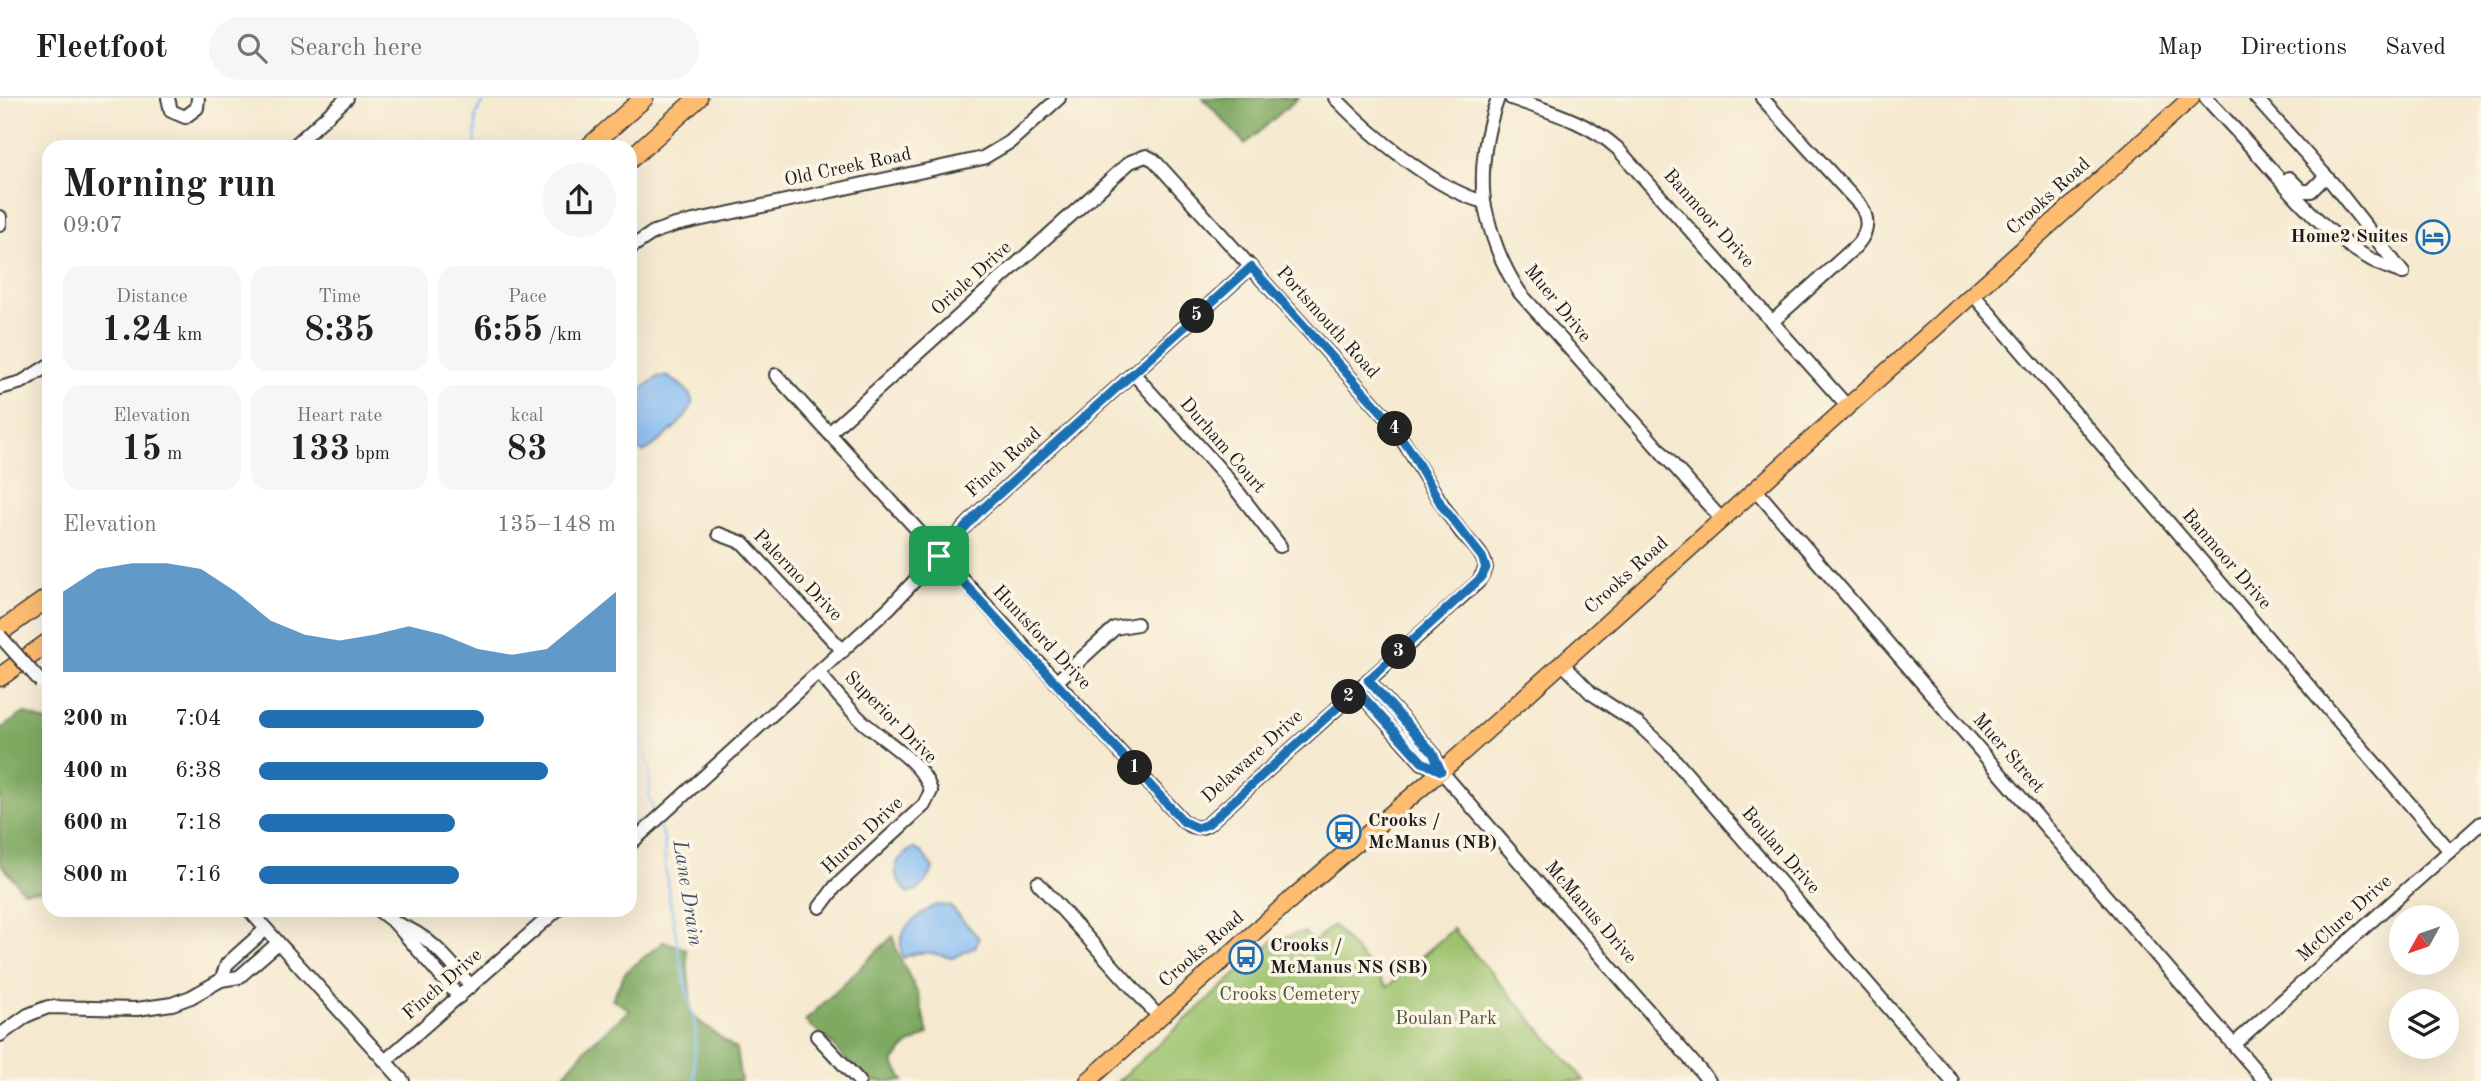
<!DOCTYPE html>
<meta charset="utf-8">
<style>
body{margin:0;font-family:"Old Standard TT",serif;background:#f6f6f6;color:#202124;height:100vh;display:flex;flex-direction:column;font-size:26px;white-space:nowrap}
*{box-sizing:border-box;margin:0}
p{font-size:23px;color:#757577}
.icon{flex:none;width:38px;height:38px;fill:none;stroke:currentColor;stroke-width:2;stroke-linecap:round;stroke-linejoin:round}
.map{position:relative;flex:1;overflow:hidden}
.drawer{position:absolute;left:42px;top:42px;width:595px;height:777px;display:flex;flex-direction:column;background:#fff;border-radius:21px;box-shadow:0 7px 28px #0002}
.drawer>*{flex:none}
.needle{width:46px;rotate:230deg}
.fabs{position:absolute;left:2389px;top:807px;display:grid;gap:14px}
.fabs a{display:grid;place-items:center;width:70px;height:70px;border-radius:50%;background:#fff;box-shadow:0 7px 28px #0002;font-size:35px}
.pin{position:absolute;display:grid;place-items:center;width:60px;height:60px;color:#fff;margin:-30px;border-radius:14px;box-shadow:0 4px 10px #0006}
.km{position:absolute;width:35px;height:35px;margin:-18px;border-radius:50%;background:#222;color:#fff;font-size:19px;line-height:35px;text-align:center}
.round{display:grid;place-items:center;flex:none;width:74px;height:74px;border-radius:37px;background:#f6f6f6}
.headline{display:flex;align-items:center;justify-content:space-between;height:119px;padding:0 21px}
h1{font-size:38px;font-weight:800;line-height:52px}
.metrics{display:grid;grid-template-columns:repeat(3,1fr);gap:10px;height:119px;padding:7px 21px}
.metrics div{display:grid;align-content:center;border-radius:18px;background:#f6f6f6;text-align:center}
.metrics b{font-size:35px;font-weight:800}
.metrics small{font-size:19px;font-weight:400}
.metrics p{font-size:19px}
.chart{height:196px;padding:14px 21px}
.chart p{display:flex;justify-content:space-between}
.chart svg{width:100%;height:126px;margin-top:7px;fill:#1f6fb2;opacity:.7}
ul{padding:0 21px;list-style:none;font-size:23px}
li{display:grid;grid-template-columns:112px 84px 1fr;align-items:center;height:52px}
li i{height:18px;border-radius:9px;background:#1f6fb2}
header{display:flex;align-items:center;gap:42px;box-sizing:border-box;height:98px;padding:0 35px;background:#fff;border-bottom:2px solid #e0e0e0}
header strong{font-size:33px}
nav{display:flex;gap:38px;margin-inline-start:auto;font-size:24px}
.search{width:490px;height:63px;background:#f6f6f6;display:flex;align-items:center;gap:18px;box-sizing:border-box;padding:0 24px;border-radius:38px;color:#757577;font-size:26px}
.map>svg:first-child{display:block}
.green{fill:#9dc36e;stroke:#5c7045;stroke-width:2}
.forest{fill:#7ea961;stroke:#4d623e;stroke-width:2}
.water{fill:#83bcf4;stroke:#506c88;stroke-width:2}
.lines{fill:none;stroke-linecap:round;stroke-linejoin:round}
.stream{stroke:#83bcf4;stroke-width:2.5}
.minor-casing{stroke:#3d3b37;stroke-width:16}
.major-casing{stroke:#3d3b37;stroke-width:19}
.highway-casing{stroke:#3d3b37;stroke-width:21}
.minor{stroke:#fff;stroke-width:12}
.major{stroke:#fdbc6f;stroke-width:16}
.highway{stroke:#fdbc6f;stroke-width:18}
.minor-bridge-casing{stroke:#3d3b37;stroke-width:16;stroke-linecap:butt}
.minor-bridge{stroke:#fff;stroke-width:12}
.route-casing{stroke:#fff;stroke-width:14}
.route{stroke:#1f6fb2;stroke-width:9}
.labels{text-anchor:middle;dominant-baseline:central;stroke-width:7;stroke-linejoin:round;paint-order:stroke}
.street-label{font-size:19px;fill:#1c1c1c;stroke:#fcf5e5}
.poi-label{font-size:19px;font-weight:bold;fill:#1c1c1c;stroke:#fcf5e5;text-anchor:start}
.park-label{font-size:19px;fill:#495639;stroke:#fcf5e5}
.water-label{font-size:21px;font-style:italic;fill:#405468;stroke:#fcf5e5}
</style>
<header>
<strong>Fleetfoot</strong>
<div class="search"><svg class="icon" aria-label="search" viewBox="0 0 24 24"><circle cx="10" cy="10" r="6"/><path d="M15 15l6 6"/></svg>Search here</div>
<nav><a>Map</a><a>Directions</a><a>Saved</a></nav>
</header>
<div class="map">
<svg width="2481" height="983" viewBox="0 0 2481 983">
<rect width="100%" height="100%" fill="#fcf5e5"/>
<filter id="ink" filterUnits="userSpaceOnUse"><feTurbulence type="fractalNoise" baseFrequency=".0143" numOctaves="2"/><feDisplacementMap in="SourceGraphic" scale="14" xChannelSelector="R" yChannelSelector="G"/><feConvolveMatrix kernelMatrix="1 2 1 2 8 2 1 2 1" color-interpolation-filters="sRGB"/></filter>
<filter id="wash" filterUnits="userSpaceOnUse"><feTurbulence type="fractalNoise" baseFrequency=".00686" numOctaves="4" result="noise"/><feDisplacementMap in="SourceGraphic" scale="28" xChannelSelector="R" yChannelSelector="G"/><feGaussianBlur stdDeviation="1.57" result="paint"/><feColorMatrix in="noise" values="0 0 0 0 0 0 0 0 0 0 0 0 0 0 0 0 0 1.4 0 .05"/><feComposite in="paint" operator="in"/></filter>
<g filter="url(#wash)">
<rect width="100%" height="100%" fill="#f5e9cf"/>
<!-- green -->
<path class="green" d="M1333,827L1387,889L1453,831L1585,983H1118L1274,842L1304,834L1314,844Z"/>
<!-- forest -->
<g class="forest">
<path d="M1203,0H1298L1245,46Z"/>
<path d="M24,615L49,625V792L23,793L0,765V631Z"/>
<path d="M893,838L897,854L918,896L928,936L906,948L893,964L904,983H865L832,946L805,923Z"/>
<path d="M664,843L686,851L692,918L736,951L741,983H564V976L589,947L630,912L612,901L625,875Z"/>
</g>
<!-- water -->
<g class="water">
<path d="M664,278C671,279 677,284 683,289C687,292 691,298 692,303C694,317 655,348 643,354L634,349L630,343V300L658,279Z"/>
<path d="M913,750L922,755L933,770C929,783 922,792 908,795C891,777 890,764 913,750Z"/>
<path d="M935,807L950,808L979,840L975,849L953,860C934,855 920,851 903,860C894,832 913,821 935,807Z"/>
</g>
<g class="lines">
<!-- stream -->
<g class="stream">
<path d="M475,49L476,17L485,0"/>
<path d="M630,572L636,622L651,676L649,698L655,719"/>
<path d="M657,725L664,740L665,768L669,798L680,861L695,927L694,983"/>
</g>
</g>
</g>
<g filter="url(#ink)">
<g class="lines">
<defs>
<g id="minor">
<path d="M168,0L171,13L185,19L197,10L198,0"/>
<path d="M1335,0C1370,36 1435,91 1484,104C1491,138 1501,166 1520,195L1722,422"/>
<path d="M1511,0C1547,13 1587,23 1617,50L1847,308"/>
<path d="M1762,0L1861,108C1870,123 1868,135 1856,148L1773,223"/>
<path d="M2206,0C2227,23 2248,45 2269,69C2308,113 2345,157 2403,175"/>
<path d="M2256,0L2333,86L2403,175"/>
<path d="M293,49L347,0"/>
<path d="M2289,80L2302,93H2311L2326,78"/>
<path d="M1484,104C1480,70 1486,32 1498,0"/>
<path d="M0,119V126"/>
<path d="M630,150L654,134L675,127L983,60L1010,44L1059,0"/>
<path d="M1972,195L2450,753"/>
<path d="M1133,275L1224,376L1280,448"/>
<path d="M776,277L1184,724C1192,729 1199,732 1208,726L1478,484L1486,470C1484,456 1471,446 1462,435C1434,399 1415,357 1388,321L1154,62L1146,58L1130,64L829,335"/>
<path d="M0,290L22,284L49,267"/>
<path d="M1755,391L2265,983"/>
<path d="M719,436L743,445L843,553"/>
<path d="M1562,565L1591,595L1637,625L1667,653L1952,983"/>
<path d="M819,575C833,592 847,609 863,624C884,643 923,664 931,693L924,707L835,789L820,809"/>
<path d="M1368,582L1433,655L1441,673L1709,983"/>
<path d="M1056,584L1115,530L1137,526"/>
<path d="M1357,592L1422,665L1441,673"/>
<path d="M630,746L890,509L980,413L1251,169"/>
<path d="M1038,785L1158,918"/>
<path d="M249,812L403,983"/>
<path d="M378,812L395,825L459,899"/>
<path d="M398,826C432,839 448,862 471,888"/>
<path d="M221,882L227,866L266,831"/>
<path d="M0,937L28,917L48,909L137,911L172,906L191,899L221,882L239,879L278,845"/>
<path d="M817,938L859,983"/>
<path d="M2234,946L2481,725"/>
<path d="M385,963L557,812"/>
</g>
<path id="major" d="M1088,983L1297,796L1453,663L2191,0"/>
<g id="highway">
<path d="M589,49L644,0"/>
<path d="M630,61L698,0"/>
<path d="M0,534L49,499"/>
<path d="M0,579L49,544"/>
</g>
</defs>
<!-- minor casing -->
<use href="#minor" class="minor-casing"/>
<!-- major casing -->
<use href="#major" class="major-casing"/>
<!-- highway casing -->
<use href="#highway" class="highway-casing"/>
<!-- minor -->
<use href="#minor" class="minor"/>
<!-- major -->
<use href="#major" class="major"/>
<!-- highway -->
<use href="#highway" class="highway"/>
<defs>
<path id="minor-bridge" d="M0,538L41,584"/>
</defs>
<!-- minor-bridge casing -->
<use href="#minor-bridge" class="minor-bridge-casing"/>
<!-- minor-bridge -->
<use href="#minor-bridge" class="minor-bridge"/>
</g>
</g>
<g class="lines" filter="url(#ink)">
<defs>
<path id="route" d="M1251,169L1388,321L1412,355L1442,408L1482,459L1486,470L1481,480L1368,582L1433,655L1441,673L1422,664L1357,592L1208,726L1197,730L1184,724L939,458L980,413Z"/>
</defs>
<!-- route casing -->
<use href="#route" class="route-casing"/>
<!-- route -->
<use href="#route" class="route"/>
</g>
<!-- icons -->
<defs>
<symbol id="hotel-ring" viewBox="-11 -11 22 22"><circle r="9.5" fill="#fcf5e5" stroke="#1f6fb2" stroke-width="1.5"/><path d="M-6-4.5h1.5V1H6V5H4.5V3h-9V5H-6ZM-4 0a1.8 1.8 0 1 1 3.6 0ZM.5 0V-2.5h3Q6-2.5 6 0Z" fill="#1f6fb2"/></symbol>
<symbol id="bus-ring" viewBox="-11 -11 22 22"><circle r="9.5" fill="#fcf5e5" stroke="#1f6fb2" stroke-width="1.5"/><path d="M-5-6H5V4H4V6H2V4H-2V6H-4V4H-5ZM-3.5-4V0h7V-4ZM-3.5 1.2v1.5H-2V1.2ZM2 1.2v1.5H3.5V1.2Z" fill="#1f6fb2"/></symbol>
</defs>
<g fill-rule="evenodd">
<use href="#hotel-ring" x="2414" y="120" width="38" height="38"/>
<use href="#bus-ring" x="1325" y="715" width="38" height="38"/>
<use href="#bus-ring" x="1227" y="840" width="38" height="38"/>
</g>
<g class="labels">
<!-- street labels -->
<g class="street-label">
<text transform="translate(848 70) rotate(-12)">Old Creek Road</text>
<text transform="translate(2049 99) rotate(-42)">Crooks Road</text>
<text transform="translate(1708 121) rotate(48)">Banmoor Drive</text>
<text transform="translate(972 181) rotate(-42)">Oriole Drive</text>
<text transform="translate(1557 206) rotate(51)">Muer Drive</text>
<text transform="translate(1327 225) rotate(48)">Portsmouth Road</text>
<text transform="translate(1222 348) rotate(49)">Durham Court</text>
<text transform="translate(1004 365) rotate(-42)">Finch Road</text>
<text transform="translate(2226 462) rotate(49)">Banmoor Drive</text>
<text transform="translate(797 478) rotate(46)">Palermo Drive</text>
<text transform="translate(1627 478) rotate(-42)">Crooks Road</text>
<text transform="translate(1041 540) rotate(47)">Huntsford Drive</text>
<text transform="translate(890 620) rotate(45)">Superior Drive</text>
<text transform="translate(2008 656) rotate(49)">Muer Street</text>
<text transform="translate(1253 659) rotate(-42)">Delaware Drive</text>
<text transform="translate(863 738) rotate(-43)">Huron Drive</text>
<text transform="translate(1780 753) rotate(49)">Boulan Drive</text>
<text transform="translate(1590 815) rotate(49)">McManus Drive</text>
<text transform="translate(2345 821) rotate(-42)">McClure Drive</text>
<text transform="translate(1202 852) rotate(-41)">Crooks Road</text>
<text transform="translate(443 887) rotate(-41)">Finch Drive</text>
</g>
<!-- poi labels -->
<g class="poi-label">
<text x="2408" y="139" text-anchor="end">Home2 Suites</text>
<text x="1368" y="723">Crooks /<tspan x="1368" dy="22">McManus (NB)</tspan></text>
<text x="1270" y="848">Crooks /<tspan x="1270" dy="22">McManus NS (SB)</tspan></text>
</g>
<!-- park labels -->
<g class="park-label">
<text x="1290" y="897">Crooks Cemetery</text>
<text x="1446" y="921">Boulan Park</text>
</g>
<!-- water labels -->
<g class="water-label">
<text transform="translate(687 795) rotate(81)">Lane Drain</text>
</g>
</g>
</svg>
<div class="fabs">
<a><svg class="needle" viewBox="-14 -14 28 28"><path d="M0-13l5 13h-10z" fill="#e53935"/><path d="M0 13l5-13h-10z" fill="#757577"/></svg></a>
<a><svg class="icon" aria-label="layers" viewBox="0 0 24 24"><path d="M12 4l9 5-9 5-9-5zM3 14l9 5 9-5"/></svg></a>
</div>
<div class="pin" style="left:939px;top:458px;background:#1e9e55"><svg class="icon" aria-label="arrive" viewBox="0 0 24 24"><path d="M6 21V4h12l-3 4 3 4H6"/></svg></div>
<b class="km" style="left:1135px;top:670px">1</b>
<b class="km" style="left:1349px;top:599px">2</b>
<b class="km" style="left:1399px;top:554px">3</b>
<b class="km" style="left:1395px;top:331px">4</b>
<b class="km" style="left:1197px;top:218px">5</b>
<section class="drawer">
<div class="headline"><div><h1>Morning run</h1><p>09:07</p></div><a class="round"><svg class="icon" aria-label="share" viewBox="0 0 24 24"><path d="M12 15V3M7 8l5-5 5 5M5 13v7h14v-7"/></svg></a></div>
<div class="metrics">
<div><p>Distance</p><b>1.24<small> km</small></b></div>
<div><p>Time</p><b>8:35</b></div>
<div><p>Pace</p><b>6:55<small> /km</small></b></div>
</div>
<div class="metrics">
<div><p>Elevation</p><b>15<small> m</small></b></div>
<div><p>Heart rate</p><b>133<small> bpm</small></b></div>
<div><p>kcal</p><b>83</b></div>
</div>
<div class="chart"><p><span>Elevation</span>135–148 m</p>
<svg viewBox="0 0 160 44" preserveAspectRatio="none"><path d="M0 44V16L10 8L20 6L30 6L40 8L50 16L60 26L70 31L80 33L90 31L100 28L110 31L120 36L130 38L140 36L150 26L160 16V44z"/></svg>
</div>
<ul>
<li><b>200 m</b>7:04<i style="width:63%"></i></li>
<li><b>400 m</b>6:38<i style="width:81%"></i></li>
<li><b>600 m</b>7:18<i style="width:55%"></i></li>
<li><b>800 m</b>7:16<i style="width:56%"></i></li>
</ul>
</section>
</div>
